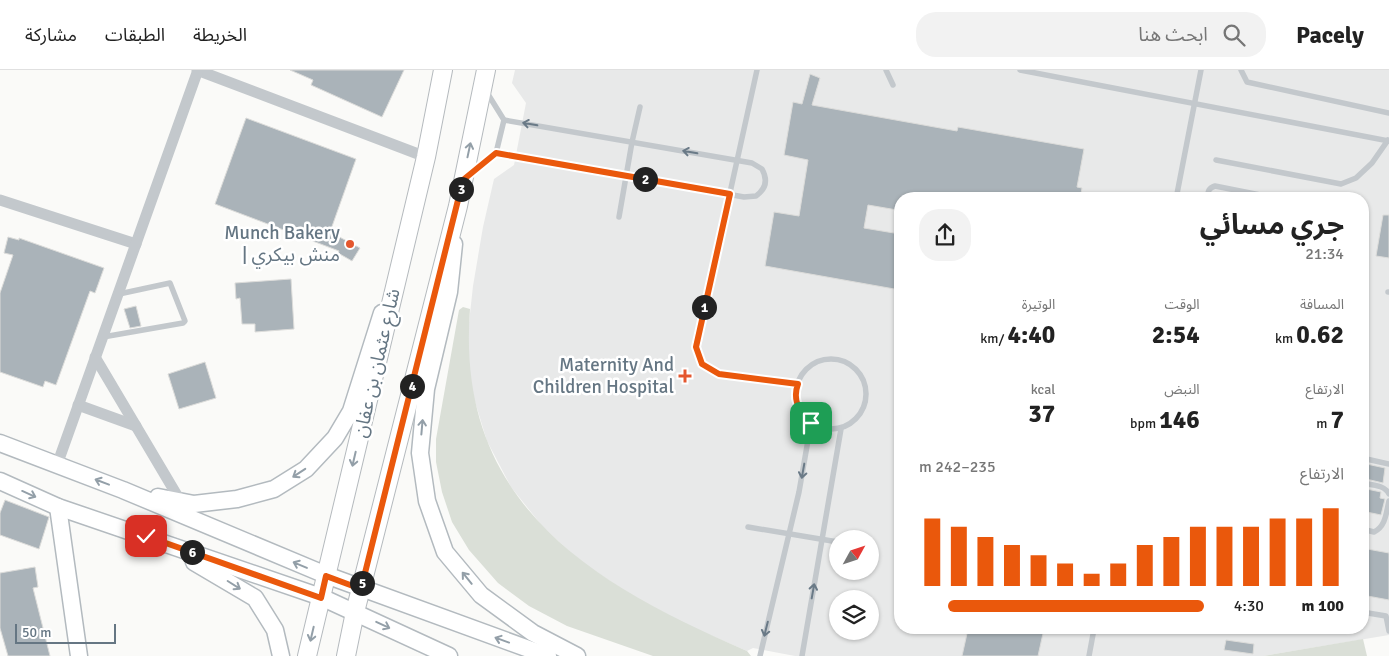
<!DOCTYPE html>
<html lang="ar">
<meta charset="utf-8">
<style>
body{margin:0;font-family:Signika,"Noto Sans Arabic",sans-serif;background:#f2f2f2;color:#222;direction:rtl;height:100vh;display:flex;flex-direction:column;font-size:19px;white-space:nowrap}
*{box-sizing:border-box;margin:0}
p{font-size:16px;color:#767676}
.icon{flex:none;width:28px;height:28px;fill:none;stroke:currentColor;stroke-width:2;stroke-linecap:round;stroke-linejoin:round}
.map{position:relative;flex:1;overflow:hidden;direction:ltr}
.sheet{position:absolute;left:894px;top:122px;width:475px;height:442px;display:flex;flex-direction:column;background:#fff;border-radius:20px;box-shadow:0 1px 4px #0004;direction:rtl}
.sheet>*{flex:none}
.needle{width:32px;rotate:50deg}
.buttons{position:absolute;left:829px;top:460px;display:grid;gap:10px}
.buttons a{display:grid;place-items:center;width:50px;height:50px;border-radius:50%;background:#fff;box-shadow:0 1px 4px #0004;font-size:25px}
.scale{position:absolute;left:15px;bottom:12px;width:101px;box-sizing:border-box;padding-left:5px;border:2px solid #657683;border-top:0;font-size:14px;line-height:18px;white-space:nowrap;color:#657683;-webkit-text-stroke:4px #fff;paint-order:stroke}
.pin{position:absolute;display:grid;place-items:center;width:42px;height:42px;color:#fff;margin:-21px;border-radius:10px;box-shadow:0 2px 8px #0006}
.km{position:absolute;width:25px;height:25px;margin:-12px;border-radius:50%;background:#222;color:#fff;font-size:14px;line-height:25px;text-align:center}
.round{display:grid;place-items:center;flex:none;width:52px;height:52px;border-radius:20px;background:#f2f2f2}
.summary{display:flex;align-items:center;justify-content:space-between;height:85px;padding:0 25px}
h1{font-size:28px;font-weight:700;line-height:38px}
.metrics{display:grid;grid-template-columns:repeat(3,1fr);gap:8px;height:85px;padding:5px 25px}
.metrics div{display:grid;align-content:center}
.metrics b{font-size:25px;font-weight:700}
.metrics small{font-size:14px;font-weight:400}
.metrics p{font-size:14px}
.chart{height:140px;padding:10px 25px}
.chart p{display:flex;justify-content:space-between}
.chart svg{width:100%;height:90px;margin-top:5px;stroke:#ea580c;stroke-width:6}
ul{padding:0 25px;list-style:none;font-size:16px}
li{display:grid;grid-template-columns:80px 60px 1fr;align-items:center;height:38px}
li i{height:12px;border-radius:6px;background:#ea580c}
header{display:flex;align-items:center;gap:30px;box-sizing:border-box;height:70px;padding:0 25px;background:#fff;border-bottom:1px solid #e0e0e0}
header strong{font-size:24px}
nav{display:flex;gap:28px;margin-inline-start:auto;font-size:18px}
.search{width:350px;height:45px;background:#f2f2f2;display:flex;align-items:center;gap:12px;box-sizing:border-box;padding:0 18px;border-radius:20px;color:#767676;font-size:19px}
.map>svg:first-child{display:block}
.built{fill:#e8e9e9;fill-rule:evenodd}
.green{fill:#dadfd7}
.building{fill:#aab3b9;stroke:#dcdcda}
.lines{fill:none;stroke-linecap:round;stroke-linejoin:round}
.secondary-casing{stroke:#b3babf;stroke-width:19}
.primary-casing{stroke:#b5babe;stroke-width:20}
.lane{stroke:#c3c8cc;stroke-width:5.5}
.street{stroke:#c3c8cc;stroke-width:11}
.secondary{stroke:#fff;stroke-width:16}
.primary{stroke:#fff;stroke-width:18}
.oneway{stroke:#6a7a87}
.oneway2{stroke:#939fa8}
.route-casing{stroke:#fff;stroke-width:10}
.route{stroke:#ea580c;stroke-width:6}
.poi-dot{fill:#e4572e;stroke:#fff;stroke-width:2}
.labels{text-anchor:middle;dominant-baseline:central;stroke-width:5;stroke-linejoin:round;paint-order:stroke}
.poi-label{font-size:19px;fill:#657683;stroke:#fff;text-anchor:end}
.street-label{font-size:19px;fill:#657683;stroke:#fff}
</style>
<header>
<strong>Pacely</strong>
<div class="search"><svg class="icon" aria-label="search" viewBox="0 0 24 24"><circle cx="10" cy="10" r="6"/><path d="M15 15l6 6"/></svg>ابحث هنا</div>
<nav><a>الخريطة</a><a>الطبقات</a><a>مشاركة</a></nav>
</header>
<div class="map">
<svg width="1389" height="586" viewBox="0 0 1389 586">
<rect width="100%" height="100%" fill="#fafaf8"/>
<!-- built -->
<path class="built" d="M515,0H1389V565L1263,586H795L753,578L747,581L696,559L637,529L580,491L543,457L511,417L487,371L472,322L468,290V262L473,216L483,157L494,109L514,95L526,33L512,13ZM900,129H1362V559H900ZM838,469H870V501H838ZM838,529H870V561H838Z"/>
<!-- green -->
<g class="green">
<path d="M463,237L470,239C455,433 590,513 747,581L751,586H653L567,556L529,536L498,513L469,480L452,452L442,422L436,392V369L459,240Z"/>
<path d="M1363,569L1367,586H1263Z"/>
</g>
<!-- building -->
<g class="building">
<path d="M290,0H404L382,47L311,15L313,10Z"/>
<path d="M810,4L820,8L812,35L957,61L958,57L1084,79L1077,117L1082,118L1080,129H900V134H898L897,140L868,135L864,158L900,164V220L765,196L774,142L799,146L808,90L784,85L793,32L802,34Z"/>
<path d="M246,48L356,89L330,162L360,178L352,191L338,183L339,181L215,134Z"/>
<path d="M1383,145H1389V188L1376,186Z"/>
<path d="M8,167L19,170V168L104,198L95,223L90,221L56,315L45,311L43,317L0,302V223L13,185L4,183Z"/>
<path d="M291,209L294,259L255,262V254H242L240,228L236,229L235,213Z"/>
<path d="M136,236L141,256L130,258L124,239Z"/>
<path d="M205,292L216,328L179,339L168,304Z"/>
<path d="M1362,393L1385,398L1383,413L1362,408Z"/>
<path d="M1362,418L1381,422L1380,428L1385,429L1381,445L1362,441Z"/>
<path d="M5,430L49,447L39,479L0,465V443Z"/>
<path d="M1362,478L1389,483V530L1362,525Z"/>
<path d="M35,497L38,517L33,518L50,586H8L0,558V503Z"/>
<path d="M968,559H1044L1038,586H962Z"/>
<path d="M1226,570L1254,574L1253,584L1224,580Z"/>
</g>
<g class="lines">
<defs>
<g id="secondary">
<path d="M454,174L449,222L426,319L420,383L427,431L445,482L481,525L533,563L577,586"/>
<path d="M0,373L123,420L326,505L548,586"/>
<path d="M0,411L58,437L321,527L449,586"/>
<path d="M158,427L194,434L237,429L274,419L306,399L335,368L351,341L382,243"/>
<path d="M58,437L79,586"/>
<path d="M194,492L255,528L275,560L281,586"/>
</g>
<g id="primary">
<path d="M307,586L426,87L443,0"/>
<path d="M346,586L355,542L458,136L486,0"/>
</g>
</defs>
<!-- secondary casing -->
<use href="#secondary" class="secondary-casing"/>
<!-- primary casing -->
<use href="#primary" class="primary-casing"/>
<!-- lane -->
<g class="lane">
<path d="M757,0L696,277L702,294L719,304L798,314"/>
<path d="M886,0L893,15"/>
<path d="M1020,0L1389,71"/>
<path d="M1241,0L1247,12L1389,43"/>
<path d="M496,83L504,50"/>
<path d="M1216,90L1341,114L1356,108L1372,93L1388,70"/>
<path d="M469,105L496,83L744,127L756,126C766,119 768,110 762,99L752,93L504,50L486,21"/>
<path d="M1176,129L1201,0"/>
<path d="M1207,129C1208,122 1208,118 1215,116L1281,129"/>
<path d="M1362,146L1365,149L1362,164"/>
<path d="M619,147L632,72L640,37"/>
<path d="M1388,222H1389"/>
<path d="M103,267L183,253L185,251L170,213L119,224"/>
<circle cx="831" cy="324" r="35"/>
<path d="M1362,388L1389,394"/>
<path d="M1362,413C1372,415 1385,415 1389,424"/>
<path d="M748,457L838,472"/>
<path d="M1362,459L1374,462C1386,456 1386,443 1389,431"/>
<path d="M1362,542L1386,546L1389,561"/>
<path d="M760,586L799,422L811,353"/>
<path d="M802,586L841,359"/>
<path d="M1089,586L1094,559"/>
</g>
<!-- street -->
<g class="street">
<path d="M197,0L426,87"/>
<path d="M0,130L136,174"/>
<path d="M95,287L181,432"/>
<path d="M78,335L136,356"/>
<path d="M57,395L198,0"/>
</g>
<!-- secondary -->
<use href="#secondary" class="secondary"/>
<!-- primary -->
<use href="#primary" class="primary"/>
</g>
<!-- one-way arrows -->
<defs><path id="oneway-shaft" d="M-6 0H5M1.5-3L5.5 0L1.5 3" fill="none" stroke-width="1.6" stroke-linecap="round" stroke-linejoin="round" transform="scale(1.25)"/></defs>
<g class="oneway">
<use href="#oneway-shaft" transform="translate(530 54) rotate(-170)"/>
<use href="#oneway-shaft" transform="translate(690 82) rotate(-170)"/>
<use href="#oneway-shaft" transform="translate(803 401) rotate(100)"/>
<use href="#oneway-shaft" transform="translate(813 521) rotate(-80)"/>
<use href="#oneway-shaft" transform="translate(766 559) rotate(104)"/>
</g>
<g class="oneway2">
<use href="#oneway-shaft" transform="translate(469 80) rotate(-78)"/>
<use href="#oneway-shaft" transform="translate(422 357) rotate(-85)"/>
<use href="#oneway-shaft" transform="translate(354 389) rotate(103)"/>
<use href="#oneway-shaft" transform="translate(299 403) rotate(147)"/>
<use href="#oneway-shaft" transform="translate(102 412) rotate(-159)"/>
<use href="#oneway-shaft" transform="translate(29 424) rotate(24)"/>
<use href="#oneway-shaft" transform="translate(300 495) rotate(-157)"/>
<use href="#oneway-shaft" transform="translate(467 508) rotate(-129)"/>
<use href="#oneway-shaft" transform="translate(234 515) rotate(32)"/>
<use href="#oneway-shaft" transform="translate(383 555) rotate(25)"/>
<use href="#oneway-shaft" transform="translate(312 564) rotate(103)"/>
<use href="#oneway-shaft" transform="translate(502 570) rotate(-160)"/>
</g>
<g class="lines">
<defs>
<path id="route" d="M146,466L321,528L326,506L361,519L463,110L496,83L730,124L696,277L702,294L719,304L798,314C792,330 799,342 811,353"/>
</defs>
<!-- route casing -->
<use href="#route" class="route-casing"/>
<!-- route -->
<use href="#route" class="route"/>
</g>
<!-- markers -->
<g class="poi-dot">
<circle cx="350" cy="174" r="5"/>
<path d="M682.5 298.5h5v5h5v5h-5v5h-5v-5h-5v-5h5z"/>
</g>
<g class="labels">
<!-- poi labels -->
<g class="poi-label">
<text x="340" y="163">Munch Bakery<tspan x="340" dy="22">| منش بيكري</tspan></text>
<text x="674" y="295">Maternity And<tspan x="674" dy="22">Children Hospital</tspan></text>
</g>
<!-- street labels -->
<g class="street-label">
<text transform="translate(377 293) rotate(-77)">شارع عثمان بن عفان</text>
</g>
</g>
</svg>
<div class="buttons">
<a><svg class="needle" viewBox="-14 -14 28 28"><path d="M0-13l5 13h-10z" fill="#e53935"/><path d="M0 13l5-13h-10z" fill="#767676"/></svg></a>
<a><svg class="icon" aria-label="layers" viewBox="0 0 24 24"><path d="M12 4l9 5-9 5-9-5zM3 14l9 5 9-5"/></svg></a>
</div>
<div class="scale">50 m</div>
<div class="pin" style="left:811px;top:353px;background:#1e9e55"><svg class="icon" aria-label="arrive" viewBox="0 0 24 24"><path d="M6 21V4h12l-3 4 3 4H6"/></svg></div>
<div class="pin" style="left:146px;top:466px;background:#d93025"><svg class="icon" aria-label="check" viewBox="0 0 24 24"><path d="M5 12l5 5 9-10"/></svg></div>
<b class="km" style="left:704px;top:237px">1</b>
<b class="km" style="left:645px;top:109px">2</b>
<b class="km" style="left:461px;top:119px">3</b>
<b class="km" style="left:412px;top:316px">4</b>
<b class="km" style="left:362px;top:513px">5</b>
<b class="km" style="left:192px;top:482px">6</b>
<section class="sheet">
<div class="summary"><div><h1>جري مسائي</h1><p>21:34</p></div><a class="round"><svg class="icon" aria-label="share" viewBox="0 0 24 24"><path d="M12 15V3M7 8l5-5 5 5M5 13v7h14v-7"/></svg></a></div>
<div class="metrics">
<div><p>المسافة</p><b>0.62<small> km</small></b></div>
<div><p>الوقت</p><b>2:54</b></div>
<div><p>الوتيرة</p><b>4:40<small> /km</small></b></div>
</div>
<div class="metrics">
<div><p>الارتفاع</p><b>7<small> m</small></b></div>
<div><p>النبض</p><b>146<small> bpm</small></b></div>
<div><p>kcal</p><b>37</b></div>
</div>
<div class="chart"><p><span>الارتفاع</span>235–242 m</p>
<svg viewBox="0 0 160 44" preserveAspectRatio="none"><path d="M5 44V11M15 44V15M25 44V20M35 44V24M45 44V29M55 44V33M65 44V38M75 44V33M85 44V24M95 44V20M105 44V15M115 44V15M125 44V15M135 44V11M145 44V11M155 44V6"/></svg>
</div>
<ul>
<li><b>100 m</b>4:30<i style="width:90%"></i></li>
</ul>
</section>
</div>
